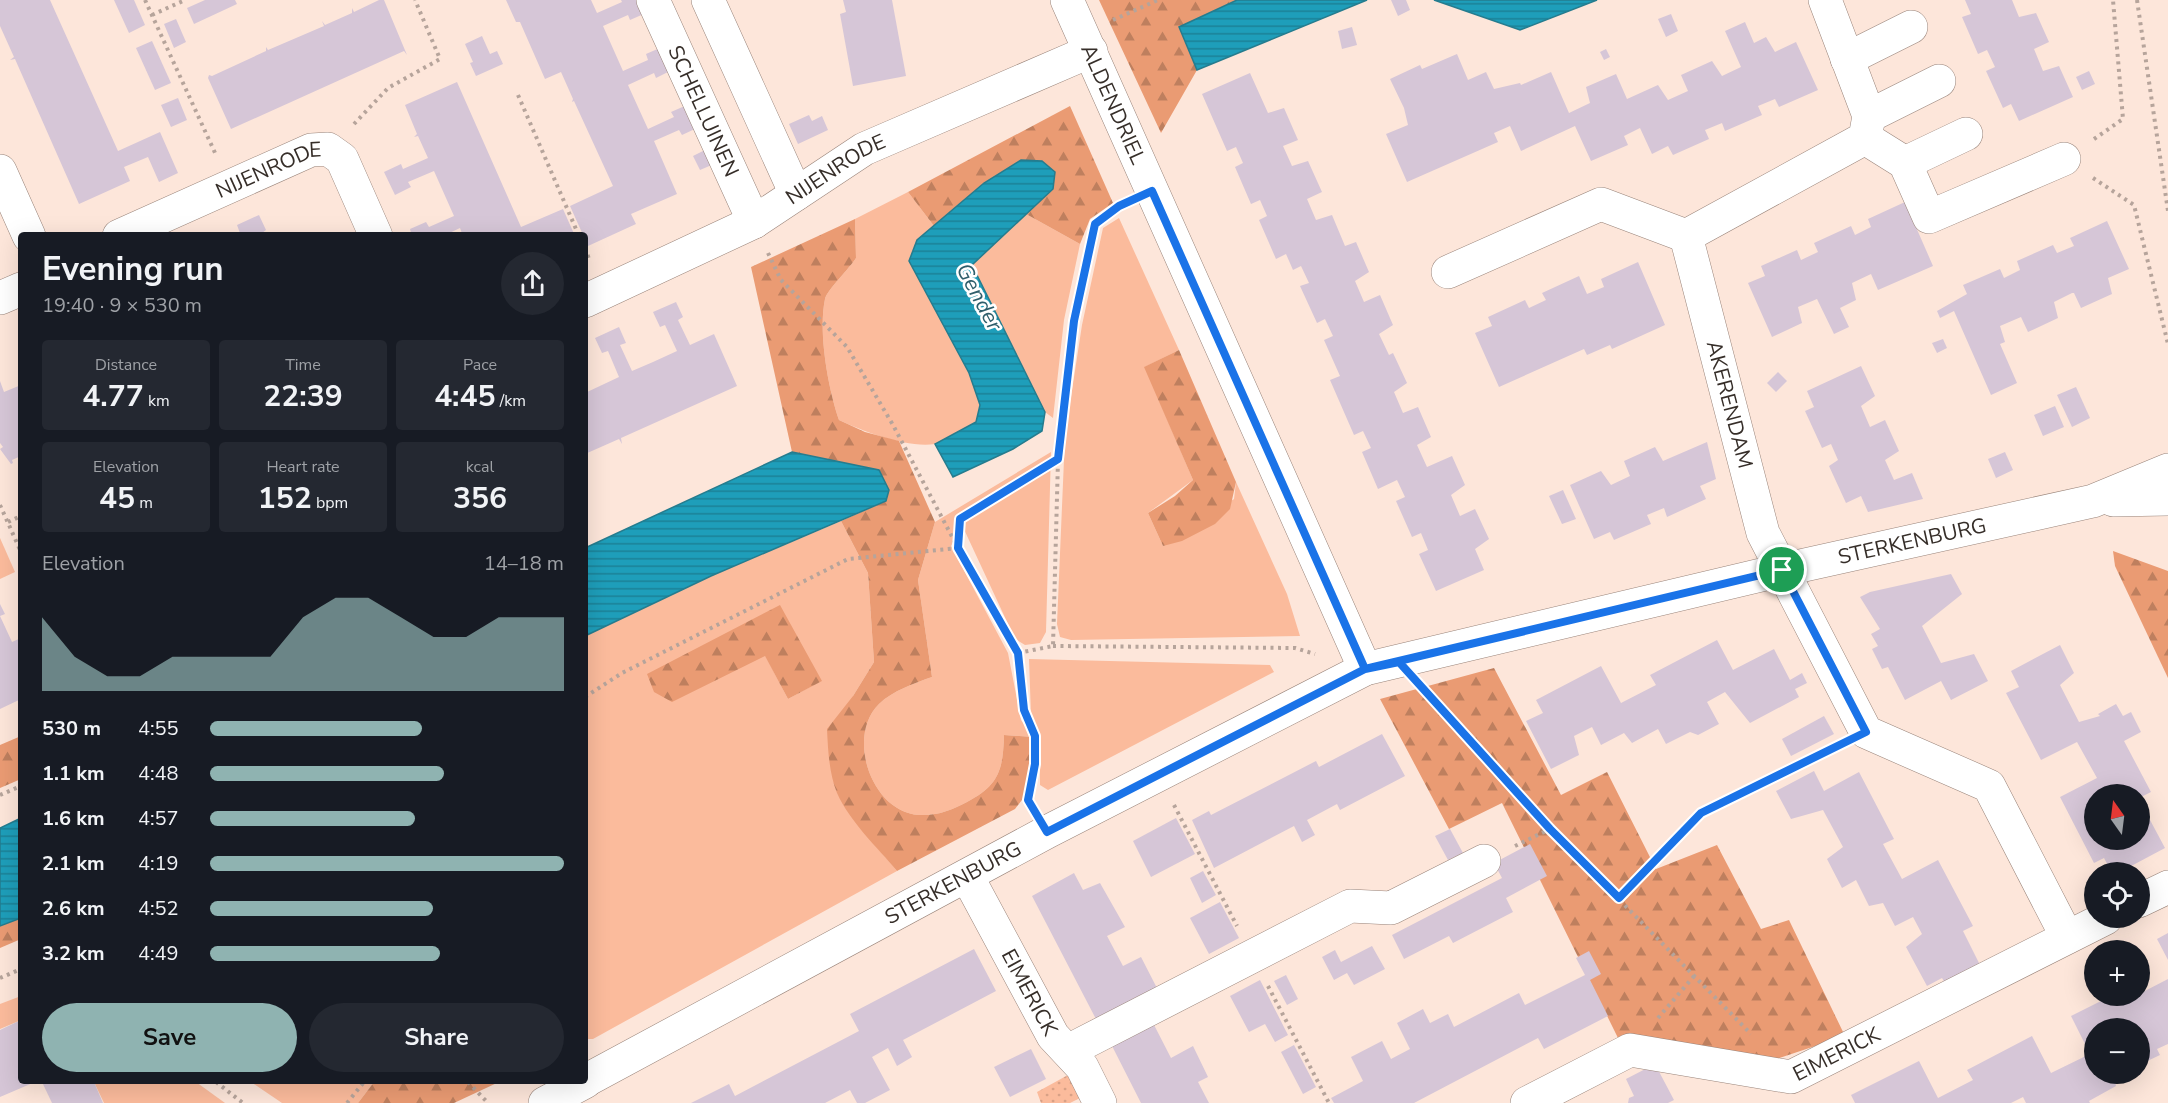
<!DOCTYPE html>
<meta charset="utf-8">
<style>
body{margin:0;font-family:"Nunito Sans",sans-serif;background:#242831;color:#f1f3f6;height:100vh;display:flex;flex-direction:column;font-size:22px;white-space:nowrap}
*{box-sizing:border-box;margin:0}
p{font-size:20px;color:#9ea1a6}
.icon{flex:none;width:33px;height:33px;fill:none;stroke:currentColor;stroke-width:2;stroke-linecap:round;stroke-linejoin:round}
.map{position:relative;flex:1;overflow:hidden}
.drawer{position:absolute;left:18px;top:232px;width:570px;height:852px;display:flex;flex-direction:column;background:#171b24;border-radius:6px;box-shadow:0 6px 24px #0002}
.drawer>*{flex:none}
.needle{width:39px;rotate:346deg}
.tools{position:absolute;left:2084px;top:784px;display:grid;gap:12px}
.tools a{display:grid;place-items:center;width:66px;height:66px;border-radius:50%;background:#171b24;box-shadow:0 6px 24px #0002;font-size:30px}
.pin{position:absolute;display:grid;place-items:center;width:51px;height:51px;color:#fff;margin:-26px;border:3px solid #fff;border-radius:50%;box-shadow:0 2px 6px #0007}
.round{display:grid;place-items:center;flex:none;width:63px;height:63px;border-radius:32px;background:#242831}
.summary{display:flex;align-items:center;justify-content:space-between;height:102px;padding:0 24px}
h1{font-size:33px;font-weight:700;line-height:45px}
.figures{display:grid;grid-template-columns:repeat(3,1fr);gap:9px;height:102px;padding:6px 24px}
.figures div{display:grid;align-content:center;border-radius:6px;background:#242831;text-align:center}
.figures b{font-size:30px;font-weight:700}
.figures small{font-size:16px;font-weight:400}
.figures p{font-size:16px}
.chart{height:168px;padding:12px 24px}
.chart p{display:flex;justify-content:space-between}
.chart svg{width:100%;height:108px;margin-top:6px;fill:#8fb3b1;opacity:.7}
.cta{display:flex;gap:12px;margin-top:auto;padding:12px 24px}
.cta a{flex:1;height:69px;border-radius:36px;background:#8fb3b1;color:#111;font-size:24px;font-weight:700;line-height:69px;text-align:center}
.cta a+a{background:#242831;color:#f1f3f6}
ul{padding:0 24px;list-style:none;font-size:20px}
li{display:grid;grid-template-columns:96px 72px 1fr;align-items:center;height:45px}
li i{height:15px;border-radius:8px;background:#8fb3b1}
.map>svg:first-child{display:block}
.green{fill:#fbbb9c;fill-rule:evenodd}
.forest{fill:url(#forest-firs)}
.garden{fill:url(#garden-dots)}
.water{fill:url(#water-rules);stroke:#257c8e;stroke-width:1.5}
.building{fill:#d6c6d7}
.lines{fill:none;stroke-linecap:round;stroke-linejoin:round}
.minor-casing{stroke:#99847a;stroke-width:34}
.path{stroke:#b6a49b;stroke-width:4;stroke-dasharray:3 4.5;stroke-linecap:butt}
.minor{stroke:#fff;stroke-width:33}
.route-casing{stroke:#fff;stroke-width:12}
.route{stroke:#1a73e8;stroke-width:8}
.labels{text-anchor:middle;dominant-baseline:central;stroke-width:5;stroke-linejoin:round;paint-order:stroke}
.street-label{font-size:21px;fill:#362e29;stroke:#fff}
.water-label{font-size:22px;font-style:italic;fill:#2e5e6b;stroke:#fff}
</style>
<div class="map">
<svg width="2168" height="1103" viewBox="0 0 2168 1103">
<defs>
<pattern id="forest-firs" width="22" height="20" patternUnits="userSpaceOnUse" patternTransform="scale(1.5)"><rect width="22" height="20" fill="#ea9b73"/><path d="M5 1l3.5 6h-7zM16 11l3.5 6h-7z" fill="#be7f5e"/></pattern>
<pattern id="garden-dots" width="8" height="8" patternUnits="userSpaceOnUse" patternTransform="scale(1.5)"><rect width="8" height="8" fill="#fbbb9c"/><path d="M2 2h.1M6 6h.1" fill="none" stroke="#d8a186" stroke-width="1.8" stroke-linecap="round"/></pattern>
<pattern id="water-rules" width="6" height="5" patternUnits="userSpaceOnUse" patternTransform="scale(1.5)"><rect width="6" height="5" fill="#1e9eba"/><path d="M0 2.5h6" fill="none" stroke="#1b8197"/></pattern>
</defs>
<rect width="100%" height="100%" fill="#fde6da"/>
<!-- green -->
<g class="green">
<path d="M908,192L934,226L917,240L909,261L969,373L980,405L977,422C965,430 949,442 935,444C906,448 865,432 839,420C828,388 818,332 825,299C827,290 850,268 856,258L855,219Z"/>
<path d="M1026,214L1080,244L1064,320L1053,418L1045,412L972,265Z"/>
<path d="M1119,218L1179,350L1145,367L1193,480L1148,513L1163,546L1234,499L1236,482L1287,594L1300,636L1071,640L1060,637L1057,624L1065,436L1082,325L1103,228Z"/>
<path d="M1051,452L1046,632L1040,643L1025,645L1015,639L962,525L951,546L1008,653L1021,720L1033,737L1004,735C1003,770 999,785 967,802C951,810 938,816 919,815C871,812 846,736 879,704C892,691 915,683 932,677L918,580L935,522Z"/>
<path d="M841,521L868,573L874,662L853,696L838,794L858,825L897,871L593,1039H585V636L711,576ZM765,655L821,681L788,699Z"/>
<path d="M0,538L15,572L0,579Z"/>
<path d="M1029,659L1270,665L1274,672L1048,790L1040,785V735L1031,716Z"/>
<path d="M21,996V1020L0,1029V1004Z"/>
<path d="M94,1082H196L225,1103H104Z"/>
<path d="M251,1082H374L358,1103H282Z"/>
</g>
<!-- forest -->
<g class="forest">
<path d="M1099,0H1237L1179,27L1197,70L1161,133Z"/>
<path d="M1070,106L1113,203L1090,219L1080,244L1026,214L1053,189L1042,161L1021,160L984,183L934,226L908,192Z"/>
<path d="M855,219L856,258C850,268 827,290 825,299C818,332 828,388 839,420L865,432L899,441L935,522L918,580L932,677C915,683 892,691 879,704C846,736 871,812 919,815C938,816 951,810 967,802C999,785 1003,770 1004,735L1033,737L1025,796L1015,809L897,871C877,847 850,822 837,793C829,773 828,750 827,729L853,696L874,662L868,573L841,521L886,501L879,470L792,452L751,267Z"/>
<path d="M1179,350L1236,482L1230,509L1215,524L1182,541L1163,546L1148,513L1175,496L1193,480L1144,367Z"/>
<path d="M2113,551L2168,571V678L2115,566Z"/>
<path d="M780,605L822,681L788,699L765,656L672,702L654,692L647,674Z"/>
<path d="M1494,668L1561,795L1607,772L1656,869L1717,845L1761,929L1789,920L1845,1036L1762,1064L1618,1038L1502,803L1449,829L1380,699Z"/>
<path d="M21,736V779L0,788V745Z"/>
<path d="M21,918V939L0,948V926Z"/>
<path d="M374,1082H499L454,1103H358Z"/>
</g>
<!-- garden -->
<path class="garden" d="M1068,1075L1080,1098L1070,1103H1041L1037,1092Z"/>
<!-- water -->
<g class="water">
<path d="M1237,0H1367L1197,70L1179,27Z"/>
<path d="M1434,0H1597L1520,30Z"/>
<path d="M1021,160L1042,161L1055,172L1053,189L972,265L1045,412L1042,431L1013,449L953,477L935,444L976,422L980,405L969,373L909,261L917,240L984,183Z"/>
<path d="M792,452L879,470L889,490L886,501L711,576L585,636V548Z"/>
<path d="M21,818V918L0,926V828Z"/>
</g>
<!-- building -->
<g class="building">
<path d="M0,0H50L118,151L160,132L178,173L159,182L148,157L124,167L130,181L79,204L15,59L10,60L14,57L0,26Z"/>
<path d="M114,0H134L145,25L129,33Z"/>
<path d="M205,0H235L237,4L194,24L187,8Z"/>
<path d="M379,0H384L407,55L404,51L231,129L208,78L209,75L212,76L266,51V47L268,50L324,26L322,21L325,25L352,13V8L354,12Z"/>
<path d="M506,0H591L597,13L622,2L621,0H640L646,13L630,20L628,15L603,26L623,71L648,60L646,54L662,47L672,70L656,78L654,73L628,85L648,129L674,117L671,112L687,105L697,128L682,135L679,130L654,141L677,194L631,214L636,224L588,246L570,206L613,186L574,101L572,102L573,99L561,72L545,79L520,22H516Z"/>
<path d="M843,0H892L906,76L853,86L840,14L846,12Z"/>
<path d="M1391,0H1406L1410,10L1398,16Z"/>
<path d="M1965,0H2012L2019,17L2036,13L2049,42L2034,49L2043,71L2059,66L2073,97L2019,121L2011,104L2003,108L1986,71L1995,67L1987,50L1978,54L1962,17L1971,14Z"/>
<path d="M1671,14L1678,31L1666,37L1658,19Z"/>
<path d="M176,19L186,42L174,48L164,24Z"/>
<path d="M1745,22L1754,43L1766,37L1775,52L1796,42L1818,90L1779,107L1775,99L1758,106L1762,115L1725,131L1722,123L1705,130L1709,139L1673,155L1668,146L1652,154L1640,128L1624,136L1628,145L1591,161L1575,126L1521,151L1510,126L1494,133L1498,142L1407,182L1386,134L1408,125L1404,108L1390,79L1420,65L1422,69L1457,54L1468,80L1486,72L1494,89L1520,83L1521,85L1551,72L1569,113L1590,103L1586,87L1616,74L1627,99L1658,85L1668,100L1688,91L1681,75L1712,61L1722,76L1741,67L1725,31Z"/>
<path d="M1352,27L1357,45L1342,49L1338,31Z"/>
<path d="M482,36L490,54L497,51L503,64L476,76L470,63L473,62L465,44Z"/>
<path d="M152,41L171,83L155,90L136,48Z"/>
<path d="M1606,49L1610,57L1604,60L1600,52Z"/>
<path d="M2089,71L2095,84L2082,90L2076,77Z"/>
<path d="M1250,73L1268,113L1284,108L1298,140L1283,146L1292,166L1308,161L1322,192L1307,199L1316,220L1332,215L1345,246L1356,242L1369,272L1355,281L1364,302L1380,295L1393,325L1379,334L1389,355L1393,353L1407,383L1394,392L1403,413L1418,407L1431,437L1417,445L1427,467L1452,456L1465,485L1451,495L1460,516L1475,509L1489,539L1475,549L1484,570L1436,591L1419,554L1428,550L1421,533L1412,537L1396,501L1405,497L1397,480L1378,489L1362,452L1371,448L1363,431L1354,435L1330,380L1340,376L1324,340L1333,336L1325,319L1317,323L1300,286L1309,283L1301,266L1293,270L1286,254L1276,259L1259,220L1267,216L1260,200L1251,204L1235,167L1243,163L1236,147L1227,151L1202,94Z"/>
<path d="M457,82L521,227L563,209L575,236H463L460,228L443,236H412L410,229L426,222L429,227L454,216L434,171L408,182L411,187L395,195L384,172L401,164L403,169L428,158L418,136L414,137L417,134L405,105Z"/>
<path d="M178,98L187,120L171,127L161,105Z"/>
<path d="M809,115L812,121L822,116L828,130L798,144L789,124Z"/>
<path d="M707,149L714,164L700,170L693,156Z"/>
<path d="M1905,202L1933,266L1878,290L1871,274L1852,283L1856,300L1840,308L1849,327L1834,334L1817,299L1798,307L1802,323L1772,337L1748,283L1765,276L1761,266L1797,250L1801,260L1818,252L1814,243L1851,226L1855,235L1871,227L1868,219Z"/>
<path d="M259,215L266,230L262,233L263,236H241L237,225Z"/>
<path d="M2107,221L2129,269L2108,278L2112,294L2081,308L2074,293H2072L2054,302L2058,318L2028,332L2021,317L2000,326L2005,342L2000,344L2017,383L1991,395L1954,311L1940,318L1937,311L1967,294L1963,285L2000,269L2004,278L2020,270L2017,261L2053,245L2057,253L2074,246L2070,238Z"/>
<path d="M1638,262L1665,325L1612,349L1610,345L1587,355L1584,349L1499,387L1475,333L1492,326L1488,317L1525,300L1529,308L1546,300L1542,293L1579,276L1587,294L1604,287L1601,279Z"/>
<path d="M676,302L683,317L678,320L690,345L714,334L737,386L621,438L622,444L619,439L585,454V393L619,377L608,351L602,353L595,338L619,327L626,343L620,345L632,371L653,362L677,351L665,325L660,327L653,312Z"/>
<path d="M1943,339L1947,348L1937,353L1932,343Z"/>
<path d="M1861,366L1875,396L1861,406L1870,427L1885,420L1899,451L1885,460L1894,480L1912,473L1923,499L1868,512L1861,496L1846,503L1829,466L1838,460L1831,444L1822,448L1805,411L1814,407L1807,391Z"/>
<path d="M1778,372L1787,381L1776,392L1767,383Z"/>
<path d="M0,381L4,392L21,385V456L12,460L13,463L11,464L0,449L3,447L0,443Z"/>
<path d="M2076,387L2090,418L2072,427L2057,395Z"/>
<path d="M2055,406L2064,427L2043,436L2034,415Z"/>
<path d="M1707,442L1716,479L1700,486L1706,499L1667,517L1664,508L1647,515L1651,524L1614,540L1610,532L1594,539L1570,485L1601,471L1611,485L1630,476L1624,461L1655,447L1663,461Z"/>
<path d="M2005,452L2013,470L1996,478L1988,459Z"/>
<path d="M1563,490L1576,519L1562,524L1549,496Z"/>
<path d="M1951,574L1962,594L1922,626L1941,663L1974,654L1988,681L1951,700L1941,681L1905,700L1888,667L1882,669L1872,649L1878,646L1871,634L1880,629L1860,597L1870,592Z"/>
<path d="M0,604L5,614L0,616L12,642L21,638V699L0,709Z"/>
<path d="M1717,640L1733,670L1774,649L1790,680L1802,673L1807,683L1795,689L1799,697L1750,723L1725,692L1707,702L1719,724L1698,735L1690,732L1666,744L1658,729L1632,743L1624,733L1601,745L1592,727L1574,736L1579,755L1551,769L1526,721L1543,713L1536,700L1601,666L1621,703L1656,685L1650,675Z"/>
<path d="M2060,645L2074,673L2060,685L2079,722L2100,716L2098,714L2116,704L2123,716L2131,712L2141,732L2124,741L2151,792L2139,798V795H2094V840H2139V824L2150,820L2165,848L2118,873H2112L2104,858L2094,863L2060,797L2097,778L2077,742L2041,760L2006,693L2019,687L2011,671Z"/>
<path d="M1824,716L1834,734L1791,756L1782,739Z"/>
<path d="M1382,734L1405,776L1340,810L1337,804L1307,820L1315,835L1302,842L1294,826L1214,868L1192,820L1209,811L1211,815L1316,761L1319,767Z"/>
<path d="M1814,771L1824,791L1859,772L1894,839L1883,844L1902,879L1938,860L1973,926L1963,931L1980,965L1945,983L1942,978L1927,986L1906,947L1922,934L1913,917L1895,926L1883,903L1869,906L1856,880L1842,888L1827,859L1843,847L1823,810L1791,819L1776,791Z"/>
<path d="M1176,818L1195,854L1151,877L1133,841Z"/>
<path d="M1450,829L1463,853L1448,860L1435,836Z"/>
<path d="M1530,844L1547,876L1506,898L1513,912L1453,943L1449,936L1404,959L1392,935L1502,878L1494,863Z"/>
<path d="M1203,871L1216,895L1202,903L1190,878Z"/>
<path d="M1074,873L1083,890L1100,883L1125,927L1107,936L1123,966L1141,957L1160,994L1097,1021L1032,896Z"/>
<path d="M1220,902L1239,938L1209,954L1190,918Z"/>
<path d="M2168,933V960L2157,939Z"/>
<path d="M1372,946L1385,969L1354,985L1347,973L1334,980L1322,957L1335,950L1341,962Z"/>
<path d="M974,949L996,991L903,1040L912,1057L897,1066L888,1048L872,1057L890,1090L865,1103H857L850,1090L825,1103H691L729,1084L735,1096L859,1031L850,1014Z"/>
<path d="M1589,951L1601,974L1590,980L1608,1016L1544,1049L1538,1038L1414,1103H1334L1331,1098L1363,1081L1351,1057L1382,1041L1391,1059L1410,1049L1397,1023L1423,1009L1430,1023L1448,1014L1454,1027L1519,993L1525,1005L1585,975L1576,958Z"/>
<path d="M1286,975L1298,999L1287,1005L1274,981Z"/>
<path d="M2168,979V1044L2157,1049L2160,1055L2139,1065V1029H2094V1074H2113L2116,1086L2089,1101L2090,1103H2026L2023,1097L2011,1103H1855L1851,1095L1919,1061L1938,1098L1973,1080L1967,1070L2032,1036L2051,1073L2090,1054L2071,1016L2103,1000L2101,996H2139V989L2141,993Z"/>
<path d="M1260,980L1288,1035L1275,1042L1265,1024L1249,1032L1230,996Z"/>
<path d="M21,1020V1082H35L0,1097V1030Z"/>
<path d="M1152,1021L1171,1058L1193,1046L1208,1077L1198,1082L1209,1103H1141L1110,1042Z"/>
<path d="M1294,1045L1316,1087L1303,1094L1281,1052Z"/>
<path d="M1031,1049L1046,1079L1010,1097L994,1067Z"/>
<path d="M1655,1064L1674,1100L1668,1103H1628L1629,1098L1634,1096L1626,1079Z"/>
<path d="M42,1082H94L103,1103H52Z"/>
</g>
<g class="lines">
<defs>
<g id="minor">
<path id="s1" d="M653,0L754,222"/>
<path d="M708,0L796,194"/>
<path id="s2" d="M1067,0L1365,669"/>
<path d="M1847,59L1911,27"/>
<path d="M1869,116L1939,81"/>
<path d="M1865,138L1905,163L1929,217L2064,159"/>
<path d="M1905,163L1966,134"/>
<path d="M0,171L29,236"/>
<path id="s3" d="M119,236L311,150L328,149L342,159L376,236"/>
<path id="s4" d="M1686,236L1763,533L1866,732L1989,786L2067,937"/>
<path d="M1448,272L1601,204L1686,236L1865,138L1869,116L1825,0"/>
<path d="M0,298L21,289"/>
<path id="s5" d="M585,301L754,222L864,149L1091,51"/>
<path d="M2113,500L2168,499"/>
<path id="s6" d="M967,876L1053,1036L1082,1067L1100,1103"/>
<path d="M2139,901L2168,887"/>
<path d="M1068,1051L1350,906L1391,908L1484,861"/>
<path id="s7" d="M585,1081L1047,832L1365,669L1782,570L2093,501L2168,470"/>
<path d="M545,1103L585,1082"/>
<path id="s8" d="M1527,1103L1630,1050L1791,1077L2106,918"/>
</g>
</defs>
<!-- minor casing -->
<use href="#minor" class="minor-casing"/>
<!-- path -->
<g class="path">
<path d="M145,0L216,155"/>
<path d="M2137,0L2168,211"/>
<path d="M152,15L185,0"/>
<path d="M1113,20L1158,0"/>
<path d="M518,95L579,236"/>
<path d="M354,124L388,88L440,59L415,0"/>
<path d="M2094,139L2123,119L2113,0"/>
<path d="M2093,178L2134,205L2168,344"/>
<path d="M585,248L589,259"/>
<path d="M768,253L781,280L847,347L893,425L958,548L1018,653L1024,709L1035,736V764L1029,801"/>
<path d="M0,505L21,552"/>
<path d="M8,522L21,516"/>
<path d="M1053,646L1295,648L1315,654"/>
<path d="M1018,653L1053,646L1058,460"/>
<path d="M1426,691L1550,829L1751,1034"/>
<path d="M585,697L622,673L848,559L958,548L960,519L1058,459L1074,321L1095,224L1121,205"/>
<path d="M0,795L21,786"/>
<path d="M1174,805L1237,926"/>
<path d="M1515,846L1550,829"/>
<path d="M1619,898L1701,812L1833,747"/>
<path d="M0,978L21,969"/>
<path d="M1268,986L1329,1103"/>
<path d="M1658,1018L1695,975"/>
<path d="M216,1082L243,1103"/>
<path d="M468,1082L488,1103"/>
<path d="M347,1103L364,1082"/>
</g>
<!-- minor -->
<use href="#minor" class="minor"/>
</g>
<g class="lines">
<defs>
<path id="route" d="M1782,570L1365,669L1152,191L1119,206L1095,224L1074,321L1058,459L960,519L958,548L1018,653L1024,710L1035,736V764L1028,800L1047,832L1365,669L1399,662L1550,829L1619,898L1701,813L1866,732L1782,570"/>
</defs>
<!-- route casing -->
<use href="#route" class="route-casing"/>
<!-- route -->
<use href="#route" class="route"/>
</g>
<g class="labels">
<!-- street labels -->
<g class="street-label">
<text stroke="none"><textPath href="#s2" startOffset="114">ALDENDRIEL</textPath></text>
<text stroke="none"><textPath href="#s1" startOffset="122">SCHELLUINEN</textPath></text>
<text stroke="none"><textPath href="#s5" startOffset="284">NIJENRODE</textPath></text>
<text stroke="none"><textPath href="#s3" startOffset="164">NIJENRODE</textPath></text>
<text stroke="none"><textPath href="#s4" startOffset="174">AKERENDAM</textPath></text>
<text stroke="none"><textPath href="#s7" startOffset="1444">STERKENBURG</textPath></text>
<text stroke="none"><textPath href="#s7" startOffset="418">STERKENBURG</textPath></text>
<text stroke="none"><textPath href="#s6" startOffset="132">EIMERICK</textPath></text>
<text stroke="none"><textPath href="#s8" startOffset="330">EIMERICK</textPath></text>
</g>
<!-- water labels -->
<g class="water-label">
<text transform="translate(979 297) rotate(62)">Gender</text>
</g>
</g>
</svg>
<div class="tools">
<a><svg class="needle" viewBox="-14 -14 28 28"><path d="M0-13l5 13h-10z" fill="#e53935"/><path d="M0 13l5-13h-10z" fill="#9ea1a6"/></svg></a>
<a><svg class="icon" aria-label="locate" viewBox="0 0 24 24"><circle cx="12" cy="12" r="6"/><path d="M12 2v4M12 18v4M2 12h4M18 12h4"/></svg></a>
<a>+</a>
<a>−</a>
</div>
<div class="pin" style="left:1782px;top:570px;background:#1e9e55"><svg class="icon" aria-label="arrive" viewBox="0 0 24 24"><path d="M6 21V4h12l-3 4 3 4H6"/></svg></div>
<section class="drawer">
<div class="summary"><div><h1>Evening run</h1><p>19:40 · 9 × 530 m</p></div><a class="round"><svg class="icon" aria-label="share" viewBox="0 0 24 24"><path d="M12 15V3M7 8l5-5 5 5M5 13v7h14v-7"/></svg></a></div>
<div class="figures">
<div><p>Distance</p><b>4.77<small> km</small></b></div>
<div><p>Time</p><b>22:39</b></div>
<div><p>Pace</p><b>4:45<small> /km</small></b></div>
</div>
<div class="figures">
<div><p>Elevation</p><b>45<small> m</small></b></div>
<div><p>Heart rate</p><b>152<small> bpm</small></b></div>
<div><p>kcal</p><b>356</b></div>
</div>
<div class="chart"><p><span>Elevation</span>14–18 m</p>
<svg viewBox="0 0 160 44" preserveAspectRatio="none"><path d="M0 44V14L10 30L20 38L30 38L40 30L50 30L60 30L70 30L80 14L90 6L100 6L110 14L120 22L130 22L140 14L150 14L160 14V44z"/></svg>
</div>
<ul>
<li><b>530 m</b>4:55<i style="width:60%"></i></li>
<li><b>1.1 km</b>4:48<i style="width:66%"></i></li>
<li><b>1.6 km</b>4:57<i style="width:58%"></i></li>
<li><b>2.1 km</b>4:19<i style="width:100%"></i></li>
<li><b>2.6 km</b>4:52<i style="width:63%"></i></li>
<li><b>3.2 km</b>4:49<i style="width:65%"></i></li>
</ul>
<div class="cta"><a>Save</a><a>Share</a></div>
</section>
</div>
